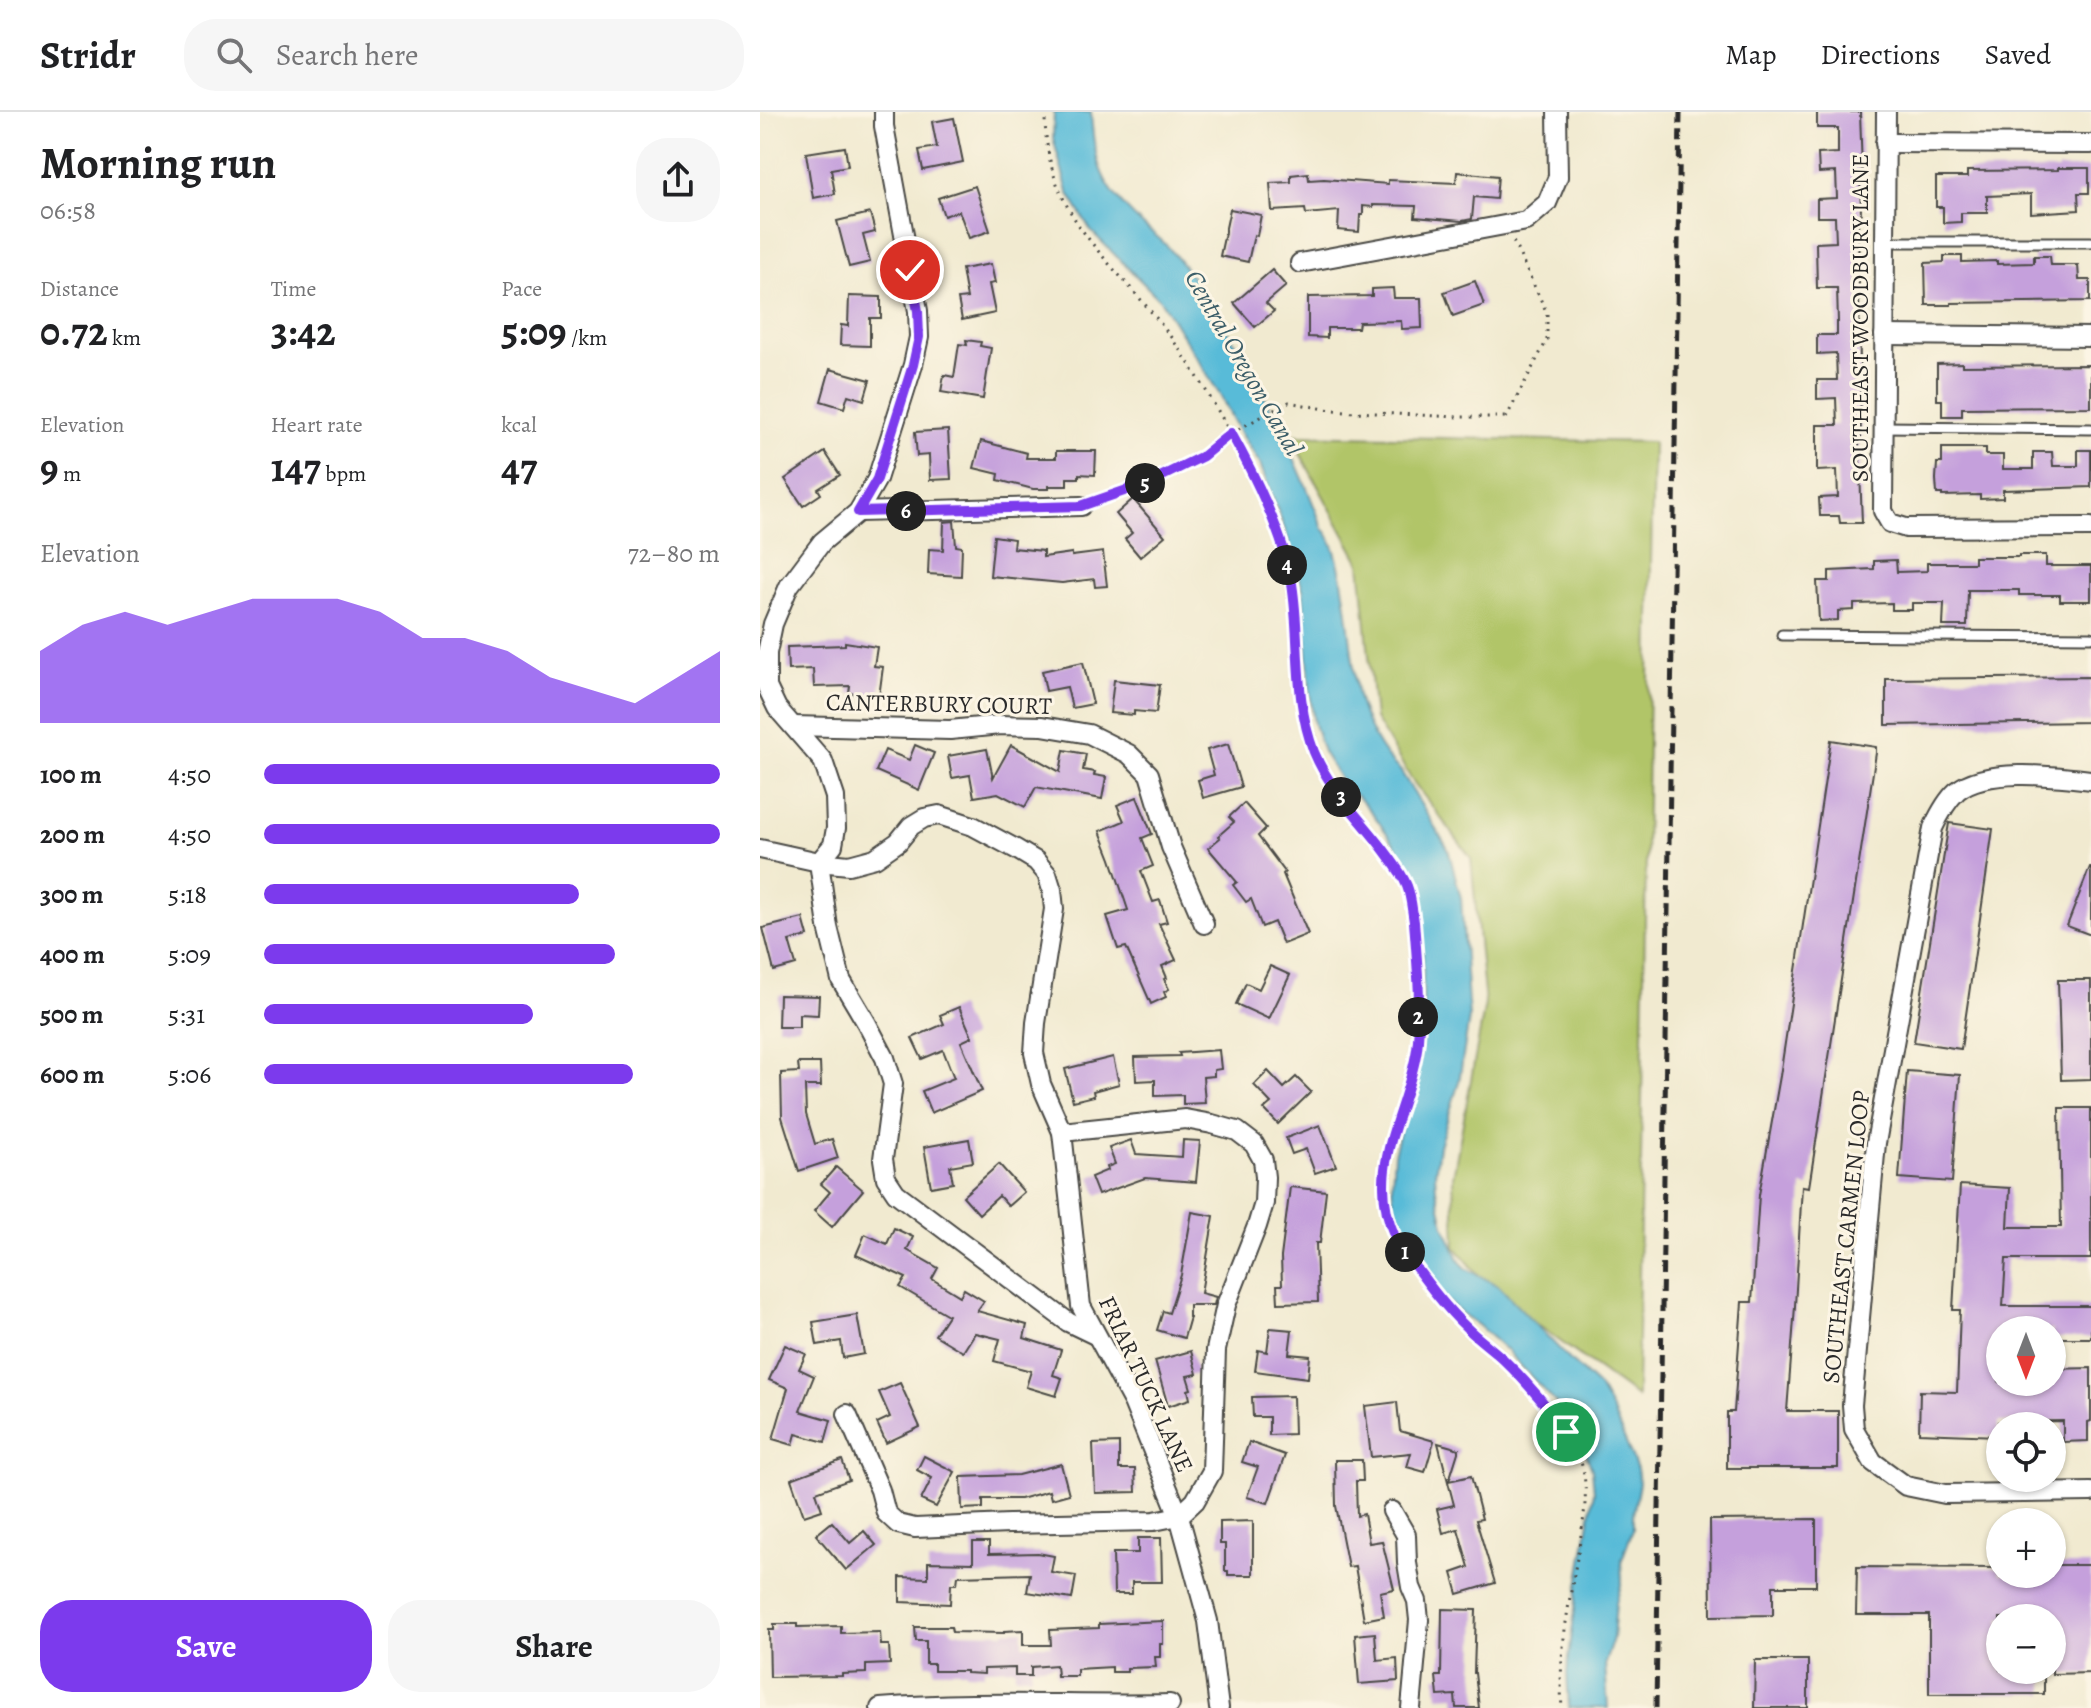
<!DOCTYPE html>
<meta charset="utf-8">
<style>
body{margin:0;font-family:Alegreya,serif;background:#f6f6f6;color:#202124;height:100vh;display:flex;flex-direction:column;font-size:30px;white-space:nowrap}
*{box-sizing:border-box;margin:0}
p{font-size:26px;color:#757577}
.icon{flex:none;width:44px;height:44px;fill:none;stroke:currentColor;stroke-width:2;stroke-linecap:round;stroke-linejoin:round}
.map{position:relative;flex:1;overflow:hidden}
.details{display:flex;flex-direction:column;background:#fff;width:760px}
.details>*{flex:none}
.needle{width:52px;rotate:180deg}
.controls{position:absolute;left:1226px;top:1204px;display:grid;gap:16px}
.controls a{display:grid;place-items:center;width:80px;height:80px;border-radius:50%;background:#fff;box-shadow:0 2px 6px #0004;font-size:40px}
.pin{position:absolute;display:grid;place-items:center;width:68px;height:68px;color:#fff;margin:-34px;border:4px solid #fff;border-radius:50%;box-shadow:0 2px 8px #0007}
.km{position:absolute;width:40px;height:40px;margin:-20px;border-radius:50%;background:#222;color:#fff;font-size:22px;line-height:40px;text-align:center}
.round{display:grid;place-items:center;flex:none;width:84px;height:84px;border-radius:32px;background:#f6f6f6}
.summary{display:flex;align-items:center;justify-content:space-between;height:136px;padding:0 40px}
h1{font-size:44px;font-weight:700;line-height:60px}
.stats{display:grid;grid-template-columns:repeat(3,1fr);gap:12px;height:136px;padding:8px 40px}
.stats div{display:grid;align-content:center}
.stats b{font-size:40px;font-weight:700}
.stats small{font-size:22px;font-weight:400}
.stats p{font-size:22px}
.chart{height:224px;padding:16px 40px}
.chart p{display:flex;justify-content:space-between}
.chart svg{width:100%;height:144px;margin-top:8px;fill:#7c3aed;opacity:.7}
.cta{display:flex;gap:16px;margin-top:auto;padding:16px 40px}
.cta a{flex:1;height:92px;border-radius:32px;background:#7c3aed;color:#fff;font-size:32px;font-weight:700;line-height:92px;text-align:center}
.cta a+a{background:#f6f6f6;color:#202124}
ul{padding:0 40px;list-style:none;font-size:26px}
li{display:grid;grid-template-columns:128px 96px 1fr;align-items:center;height:60px}
li i{height:20px;border-radius:10px;background:#7c3aed}
header{display:flex;align-items:center;gap:48px;box-sizing:border-box;height:112px;padding:0 40px;background:#fff;border-bottom:2px solid #e0e0e0}
header strong{font-size:38px}
nav{display:flex;gap:44px;margin-inline-start:auto;font-size:28px}
.search{width:560px;height:72px;background:#f6f6f6;display:flex;align-items:center;gap:20px;box-sizing:border-box;padding:0 28px;border-radius:32px;color:#757577;font-size:30px}
main{display:flex;flex:1;min-height:0}
.map>svg:first-child{display:block}
.green{fill:#b1c568;stroke:#6e784a;stroke-width:2}
.water{fill:#59bbd8;stroke:#427382;stroke-width:2}
.building{fill:#c5a0dc}
.lines{fill:none;stroke-linecap:round;stroke-linejoin:round}
.service-casing{stroke:#494844;stroke-width:13}
.minor-casing{stroke:#494844;stroke-width:22}
.path{stroke:#494844;stroke-width:3;stroke-dasharray:2 6;stroke-linecap:butt}
.service{stroke:#fff;stroke-width:9}
.minor{stroke:#fff;stroke-width:18}
.rail{stroke:#2b2b2b;stroke-width:5;stroke-dasharray:12 6;stroke-linecap:butt}
.route-casing{stroke:#fff;stroke-width:16}
.route{stroke:#7c3aed;stroke-width:10}
.labels{text-anchor:middle;dominant-baseline:central;stroke-width:6;stroke-linejoin:round;paint-order:stroke}
.street-label{font-size:24px;fill:#2b2b2b;stroke:#fcf5e5}
.water-label{font-size:26px;font-style:italic;fill:#3b5d68;stroke:#fcf5e5}
</style>
<header>
<strong>Stridr</strong>
<div class="search"><svg class="icon" aria-label="search" viewBox="0 0 24 24"><circle cx="10" cy="10" r="6"/><path d="M15 15l6 6"/></svg>Search here</div>
<nav><a>Map</a><a>Directions</a><a>Saved</a></nav>
</header>
<main>
<section class="details">
<div class="summary"><div><h1>Morning run</h1><p>06:58</p></div><a class="round"><svg class="icon" aria-label="share" viewBox="0 0 24 24"><path d="M12 15V3M7 8l5-5 5 5M5 13v7h14v-7"/></svg></a></div>
<div class="stats">
<div><p>Distance</p><b>0.72<small> km</small></b></div>
<div><p>Time</p><b>3:42</b></div>
<div><p>Pace</p><b>5:09<small> /km</small></b></div>
</div>
<div class="stats">
<div><p>Elevation</p><b>9<small> m</small></b></div>
<div><p>Heart rate</p><b>147<small> bpm</small></b></div>
<div><p>kcal</p><b>47</b></div>
</div>
<div class="chart"><p><span>Elevation</span>72–80 m</p>
<svg viewBox="0 0 160 44" preserveAspectRatio="none"><path d="M0 44V22L10 14L20 10L30 14L40 10L50 6L60 6L70 6L80 10L90 18L100 18L110 22L120 30L130 34L140 38L150 30L160 22V44z"/></svg>
</div>
<ul>
<li><b>100 m</b>4:50<i style="width:100%"></i></li>
<li><b>200 m</b>4:50<i style="width:100%"></i></li>
<li><b>300 m</b>5:18<i style="width:69%"></i></li>
<li><b>400 m</b>5:09<i style="width:77%"></i></li>
<li><b>500 m</b>5:31<i style="width:59%"></i></li>
<li><b>600 m</b>5:06<i style="width:81%"></i></li>
</ul>
<div class="cta"><a>Save</a><a>Share</a></div>
</section>
<div class="map">
<svg width="1331" height="1596" viewBox="0 0 1331 1596">
<rect width="100%" height="100%" fill="#fcf5e5"/>
<filter id="ink" filterUnits="userSpaceOnUse"><feTurbulence type="fractalNoise" baseFrequency=".0125" numOctaves="2"/><feDisplacementMap in="SourceGraphic" scale="16" xChannelSelector="R" yChannelSelector="G"/><feConvolveMatrix kernelMatrix="1 2 1 2 8 2 1 2 1" color-interpolation-filters="sRGB"/></filter>
<filter id="wash" filterUnits="userSpaceOnUse"><feTurbulence type="fractalNoise" baseFrequency=".006" numOctaves="4" result="noise"/><feDisplacementMap in="SourceGraphic" scale="32" xChannelSelector="R" yChannelSelector="G"/><feGaussianBlur stdDeviation="1.8" result="paint"/><feColorMatrix in="noise" values="0 0 0 0 0 0 0 0 0 0 0 0 0 0 0 0 0 1.4 0 .05"/><feComposite in="paint" operator="in"/></filter>
<g filter="url(#wash)">
<rect width="100%" height="100%" fill="#f1ead0"/>
<!-- green -->
<path class="green" d="M530,323L893,330L877,1285L735,1182L695,1135L693,1065L725,892L711,746L652,668L615,607L600,451Z"/>
<!-- water -->
<path class="water" d="M294,0H331C334,54 342,75 382,112C391,120 401,127 409,136C426,156 442,178 456,200C499,269 535,341 563,417C585,432 591,552 598,584C603,607 621,643 640,658L688,737L701,786L709,906L699,970L679,1034L675,1062L676,1077L684,1113L700,1150L707,1157L739,1174L810,1248L839,1275L853,1300L877,1357L879,1371L873,1403V1417L861,1450L862,1469L856,1491L853,1526L845,1551L848,1596H809L807,1561L818,1473L834,1380L832,1358L823,1334L798,1293L745,1237L718,1213L696,1197L661,1161L639,1111L634,1093L632,1074L634,1042L659,947L663,916V838L654,767L645,747L613,702L599,686L585,675L563,640L554,612L550,581L543,478L526,421L500,352L480,321L460,283L401,189L331,119L308,80L293,26Z"/>
<g id="blocks">
<!-- building -->
<g class="building">
<path d="M1057,0H1100L1102,59H1100L1101,104H1098L1101,331H1099L1102,411H1080L1079,404H1060L1059,386L1078,385L1077,358L1057,359V313H1077L1076,286L1057,287V268H1077L1076,241L1057,242V223H1077V210H1078L1077,176H1057L1056,131L1076,130L1075,105H1057V87L1077,86L1076,60L1059,61L1058,42L1078,41V16H1057Z"/>
<path d="M194,6L203,50L163,58L159,38L177,35L172,10Z"/>
<path d="M85,35L88,54L71,57L75,82L53,86L46,41Z"/>
<path d="M1298,56H1329V81H1318L1319,98L1271,101V82L1227,84V101H1201V110L1183,111V95H1176V65H1207V59L1298,58Z"/>
<path d="M697,60L738,64L736,87L714,85L712,107L702,109L655,105L656,94L613,93V95L603,94V103H600L599,120L578,118L579,99L546,102L545,97L512,99L510,71L531,70V63L548,61L549,68L564,67L628,72V68L696,71Z"/>
<path d="M215,74L230,119L209,126L199,99L184,104L178,86Z"/>
<path d="M470,97L501,103L497,124L494,123L488,150L460,144Z"/>
<path d="M110,101L115,120L103,123L110,150L89,155L77,109Z"/>
<path d="M1184,144H1202V150L1237,149V152L1274,151V144H1290L1291,153H1318L1319,168H1330V189L1191,191V193H1166L1165,151L1184,150Z"/>
<path d="M231,152L235,171L229,172L235,201L202,208L198,187L207,186L202,157Z"/>
<path d="M512,158L526,174L506,191L514,199L495,215L474,191Z"/>
<path d="M715,169L724,193L693,204L684,180Z"/>
<path d="M633,176L634,186H661L662,216L642,217L641,209L599,210L598,216H567V226L548,225V185L612,184V177Z"/>
<path d="M89,184L121,185V206H110V234L80,233L81,213L88,214Z"/>
<path d="M206,228L221,230L220,234L231,236L223,287L181,280L184,263L194,265L199,232L207,233Z"/>
<path d="M1202,251V254L1331,253V295L1202,296V304H1182V288H1177V252Z"/>
<path d="M70,257L110,268L104,288L88,283L84,296L61,289Z"/>
<path d="M188,318L191,367L170,368L169,343L157,344L155,320Z"/>
<path d="M221,329L267,341L266,346H296V339H336L335,363L319,362V366H307V374H289V377H273L238,368L239,362L214,356Z"/>
<path d="M1182,336H1226V343H1243V357H1273V340H1292L1293,354H1318V338H1331V375L1243,378V386L1220,387V383L1182,384V382H1177L1176,367L1177,351H1182Z"/>
<path d="M65,340L80,363L58,377L61,382L43,394L25,367Z"/>
<path d="M373,387L405,424L380,445L365,427L372,421L356,402Z"/>
<path d="M194,409L196,434L202,435L201,464L168,462L169,437L183,438L184,410Z"/>
<path d="M234,424L254,427L253,436L283,439V445L312,441V444L343,440L347,474L335,475L334,467L302,471L230,464Z"/>
<path d="M1259,443H1286V454H1331V489H1300V483H1259V478H1208L1207,514H1183L1184,491H1152V498H1132V491L1094,492V498L1078,499V508L1059,509L1057,469H1069V459L1114,457V449L1136,448L1137,460L1167,459V451H1214V445H1259Z"/>
<path d="M85,530L117,535L114,554L123,555L119,585L89,581L90,574L54,575L53,557L28,558L27,535L85,533Z"/>
<path d="M323,550L333,592L312,596L307,575L286,579L282,559Z"/>
<path d="M1331,565V610L1126,613V567Z"/>
<path d="M354,568L400,573L396,601L374,599V603L350,601Z"/>
<path d="M1071,628L1116,635V641L1049,1075L1042,1074L1035,1194L1027,1299H1078V1356H967V1300H974L982,1190H992L999,1083L1020,964Z"/>
<path d="M468,632L481,675L443,686L438,668L454,663L447,638Z"/>
<path d="M155,633L174,641L159,678L116,659L125,638L149,648Z"/>
<path d="M251,633L300,660L304,638L326,642L323,658L335,660L334,663L346,665L342,687L276,675L265,695L238,681L214,685L210,663L192,666L188,644L227,637L233,666Z"/>
<path d="M377,685L392,722L382,726L393,754L381,759L393,790L400,788L407,810L399,812L416,848L402,854L407,866L404,867L409,877L404,880L406,885L391,892L366,835L358,837L347,804L368,798L351,747L340,719L364,709L357,693Z"/>
<path d="M484,691L506,716L498,724L525,760L523,762L548,822L523,832L514,810L502,815L491,787L486,790L473,773L477,770L448,736L460,726L458,724L474,710L469,705Z"/>
<path d="M1189,711L1233,717L1201,937L1154,930Z"/>
<path d="M1330,755H1331V823L1307,814Z"/>
<path d="M43,806L48,824L29,829L36,853L14,859L3,816Z"/>
<path d="M510,854L530,863L509,907L476,892L486,871L499,877Z"/>
<path d="M1298,868H1331V967L1301,968Z"/>
<path d="M19,883L59,884L58,903L39,902V915H18Z"/>
<path d="M199,895L212,925L201,930L222,979L171,1001L162,979L194,966L183,938L162,947L152,926L184,912L180,903Z"/>
<path d="M459,938L461,957L454,958V964L443,965L445,991L423,992V983L395,984V968L376,969L375,945L420,944L419,941Z"/>
<path d="M353,945L359,972L333,979L334,984L313,989L305,957Z"/>
<path d="M38,951H60L61,974H45L46,1002L55,1032L72,1027L78,1046L39,1059L22,1005L21,961L39,960Z"/>
<path d="M508,959L524,976L536,965L551,980L518,1012L504,997L511,991L494,973Z"/>
<path d="M1147,959L1200,963L1192,1070L1139,1066Z"/>
<path d="M1299,996H1331V1147H1246L1243,1194H1331V1226H1292V1218H1240L1239,1270H1292V1257L1331,1256V1309L1328,1310V1329L1303,1330V1309L1238,1310V1324L1159,1321L1160,1279L1197,1280L1200,1198H1193L1200,1073L1250,1076L1248,1115H1301Z"/>
<path d="M560,1013L576,1054L555,1061L546,1037L532,1042L526,1026Z"/>
<path d="M209,1027L213,1050L190,1054L193,1071L171,1075L164,1035Z"/>
<path d="M371,1028L376,1042L422,1045L423,1028L440,1029L436,1070L385,1066L338,1083L331,1065L348,1058L347,1055L355,1052L349,1036Z"/>
<path d="M239,1052L264,1080L248,1094L239,1084L219,1102L203,1084Z"/>
<path d="M76,1055L103,1078L72,1115L54,1099L70,1080L61,1072Z"/>
<path d="M530,1075L566,1079L560,1131H556L558,1190L518,1191L517,1173H522L521,1145Z"/>
<path d="M432,1100L454,1104L441,1181L456,1185L454,1193H429V1205H430L424,1226L397,1218L403,1199L409,1201L421,1163Z"/>
<path d="M134,1116L153,1125L147,1138L178,1156L172,1167L200,1184L204,1177L224,1189L217,1199L267,1213L264,1226L301,1238L293,1263L302,1266L296,1284L266,1275L271,1259L234,1249L240,1227L215,1221L203,1240L175,1223L188,1203L140,1175L146,1166L96,1143L105,1122L127,1132Z"/>
<path d="M97,1203L104,1242L83,1246L81,1229L57,1233L53,1210Z"/>
<path d="M510,1216L532,1218L529,1242L550,1244L548,1266L495,1259L498,1238L507,1240Z"/>
<path d="M25,1233L46,1242L39,1257L54,1264L40,1299L71,1308L65,1330L36,1322L33,1333L13,1327L28,1276L9,1268Z"/>
<path d="M431,1239L437,1262L427,1264L431,1277L428,1278L430,1287L408,1294L395,1249Z"/>
<path d="M140,1271L160,1315L126,1331L117,1311L130,1305L119,1280Z"/>
<path d="M533,1284L534,1322L509,1323V1305H493L492,1285Z"/>
<path d="M637,1290L640,1319L674,1329L665,1360L647,1355L651,1341L611,1345L605,1294Z"/>
<path d="M489,1330L525,1343L508,1391L487,1385L498,1355L482,1350Z"/>
<path d="M359,1331V1357H375L376,1380L335,1381L333,1332Z"/>
<path d="M678,1331L699,1337L689,1369L711,1364L722,1407L716,1408L735,1471L698,1482L692,1461L709,1455L698,1417L683,1421L677,1397L694,1393Z"/>
<path d="M164,1344L195,1360L176,1395L161,1388L172,1366L157,1358Z"/>
<path d="M82,1348L89,1368L56,1380L62,1398L44,1404L31,1367Z"/>
<path d="M575,1348H602L603,1369H596L597,1404L604,1402L609,1431L622,1429L634,1477L620,1480L624,1504L604,1508L595,1454L588,1455L576,1394Z"/>
<path d="M301,1352L309,1382L291,1387L289,1379L260,1387H223V1396L202,1397L201,1365L258,1363Z"/>
<path d="M1056,1407V1474H1013V1503L951,1504L950,1408Z"/>
<path d="M493,1409V1463H468V1459H465V1432H460V1410Z"/>
<path d="M72,1410L90,1431L104,1419L116,1433L86,1458L56,1423Z"/>
<path d="M378,1426H401L402,1470H372V1482H354L353,1441H378Z"/>
<path d="M213,1430H229V1442L278,1441L294,1444L291,1460L316,1464L312,1487L267,1480L270,1462L198,1464L197,1472H191L190,1492L140,1490V1465L168,1466V1450L213,1451Z"/>
<path d="M1292,1453H1331V1561L1292,1562V1506H1240V1558H1284V1582H1169V1503H1096L1097,1455L1240,1456V1462H1292Z"/>
<path d="M682,1497L716,1498L714,1561H715L719,1596H696L695,1583L678,1584L676,1564H681Z"/>
<path d="M403,1509V1532H400V1545H395L396,1555L367,1556V1560H352V1555L317,1557V1564H297L296,1553L271,1555V1564H255V1556L224,1557V1562L206,1561V1559H174V1552H166V1529H156L155,1515H191L192,1520L244,1521V1519L263,1518V1533H291L290,1518L339,1516V1512Z"/>
<path d="M14,1512H37V1515L81,1514V1521L120,1520L121,1533H129L130,1552L106,1553V1561L82,1562V1564L10,1565L9,1518H14Z"/>
<path d="M615,1521L617,1548L637,1546L638,1569L599,1572L595,1523Z"/>
<path d="M995,1548H1048V1596H994Z"/>
</g>
</g>
</g>
<g filter="url(#ink)">
<use href="#blocks" fill-opacity="0" stroke="#494844" stroke-width="2"/>
<g class="lines">
<defs>
<g id="service">
<path d="M1125,130H1331"/>
<path d="M1123,315L1331,317"/>
<path d="M1022,523L1331,525"/>
</g>
<g id="minor">
<path d="M124,0V14L158,199L159,225L153,253L117,367L98,400L62,430L29,474L13,512L7,541V575L17,596L63,649L75,685L76,716L73,733L59,750L68,815L81,868L106,910L125,946L133,972L123,1047L126,1066L136,1081L308,1210L335,1223"/>
<path d="M1126,0L1123,399L1130,411L1146,416L1331,415"/>
<path d="M1125,31L1331,32"/>
<path d="M540,151L766,109L787,91L798,65L797,0"/>
<path d="M1124,223L1331,225"/>
<path d="M98,400L321,394"/>
<path d="M34,614L190,618L240,613L282,614L329,622L369,642L389,662L411,735L444,812"/>
<path d="M1331,668C1296,664 1225,655 1197,679C1186,689 1179,703 1173,716L1116,1031L1092,1293L1094,1317L1113,1350L1146,1374L1185,1382L1331,1380"/>
<path d="M0,737L59,750L89,753L115,746L138,730L151,714L164,706L179,703L213,714L256,737L276,749L287,762L292,778L294,797L276,911L274,941L281,972L302,1020L321,1194L373,1290L419,1404L448,1509L459,1596"/>
<path d="M87,1302L120,1378L126,1401L138,1412L155,1416L249,1412L394,1409L419,1404L435,1389L452,1359L456,1238L466,1193L497,1114L504,1091L505,1065L503,1048L494,1032L477,1019L452,1012L425,1007L302,1020"/>
<path d="M632,1399L646,1423L647,1451L651,1475L657,1489L659,1508L651,1596"/>
<path d="M120,1596C216,1588 313,1594 410,1592"/>
</g>
</defs>
<!-- service casing -->
<use href="#service" class="service-casing"/>
<!-- minor casing -->
<use href="#minor" class="minor-casing"/>
<!-- path -->
<g class="path">
<path d="M285,0C284,113 361,151 417,234C458,293 491,356 518,423C524,438 530,457 532,474C541,529 532,589 555,641C571,680 602,709 627,742C634,752 642,762 646,772C655,793 655,821 656,843C658,874 662,910 656,941C646,991 615,1045 627,1097C632,1119 642,1135 654,1152C669,1175 685,1195 705,1214C716,1225 728,1233 739,1243C758,1261 777,1281 793,1303C804,1318 818,1338 823,1357C829,1386 822,1417 817,1446C808,1496 798,1545 802,1596"/>
<path d="M746,306L787,228V201L752,127"/>
<path d="M337,389L390,370L443,344L471,321L529,290L565,297L594,300L699,305H747"/>
</g>
<!-- service -->
<use href="#service" class="service"/>
<!-- minor -->
<use href="#minor" class="minor"/>
<!-- rail -->
<path class="rail" d="M896,1596L920,0"/>
</g>
</g>
<g class="lines" filter="url(#ink)">
<defs>
<path id="route" d="M150,158L158,199L159,225L153,253L117,367L98,400L321,394L390,370L443,344L471,321C494,362 525,426 532,472C541,528 533,586 554,640C569,677 600,706 624,738C632,749 642,761 647,774C651,784 652,798 654,810C657,847 662,900 657,937C647,1003 604,1055 635,1125C639,1134 647,1142 652,1150C669,1173 685,1195 706,1215C718,1227 731,1236 743,1247C766,1269 787,1294 806,1320"/>
</defs>
<!-- route casing -->
<use href="#route" class="route-casing"/>
<!-- route -->
<use href="#route" class="route"/>
</g>
<g class="labels">
<!-- street labels -->
<g class="street-label">
<text transform="translate(1100 206) rotate(-90)">SOUTHEAST WOODBURY LANE</text>
<text transform="translate(179 592) rotate(1)">CANTERBURY COURT</text>
<text transform="translate(1086 1125) rotate(-84)">SOUTHEAST CARMEN LOOP</text>
<text transform="translate(386 1272) rotate(65)">FRIAR TUCK LANE</text>
</g>
<!-- water labels -->
<g class="water-label">
<text transform="translate(484 251) rotate(60)">Central Oregon Canal</text>
</g>
</g>
</svg>
<div class="controls">
<a><svg class="needle" viewBox="-14 -14 28 28"><path d="M0-13l5 13h-10z" fill="#e53935"/><path d="M0 13l5-13h-10z" fill="#757577"/></svg></a>
<a><svg class="icon" aria-label="locate" viewBox="0 0 24 24"><circle cx="12" cy="12" r="6"/><path d="M12 2v4M12 18v4M2 12h4M18 12h4"/></svg></a>
<a>+</a>
<a>−</a>
</div>
<div class="pin" style="left:806px;top:1320px;background:#1e9e55"><svg class="icon" aria-label="arrive" viewBox="0 0 24 24"><path d="M6 21V4h12l-3 4 3 4H6"/></svg></div>
<div class="pin" style="left:150px;top:158px;background:#d93025"><svg class="icon" aria-label="check" viewBox="0 0 24 24"><path d="M5 12l5 5 9-10"/></svg></div>
<b class="km" style="left:645px;top:1140px">1</b>
<b class="km" style="left:658px;top:905px">2</b>
<b class="km" style="left:581px;top:685px">3</b>
<b class="km" style="left:527px;top:453px">4</b>
<b class="km" style="left:385px;top:371px">5</b>
<b class="km" style="left:146px;top:399px">6</b>
</div>
</main>
